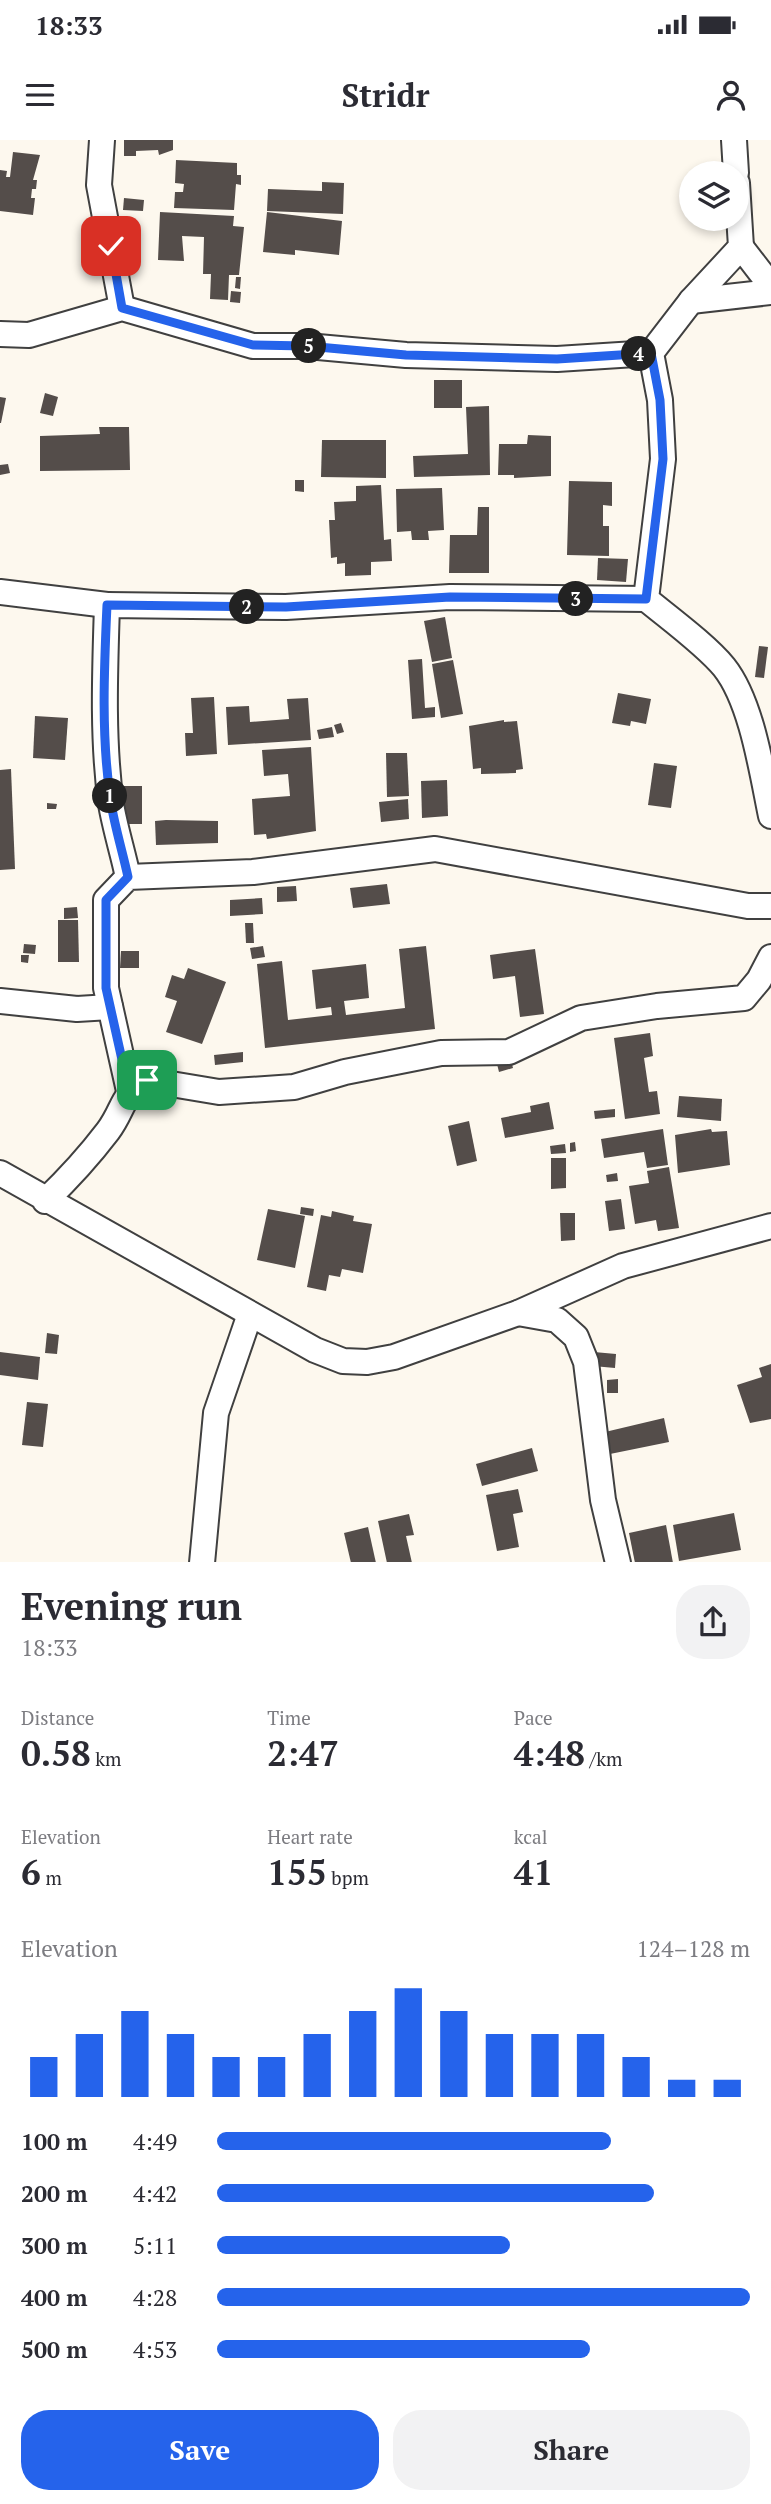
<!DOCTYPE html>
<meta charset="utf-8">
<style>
body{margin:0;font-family:"PT Serif",serif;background:#f2f2f3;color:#2b2b33;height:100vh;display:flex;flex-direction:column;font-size:26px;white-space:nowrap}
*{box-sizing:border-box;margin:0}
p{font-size:23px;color:#7c7c81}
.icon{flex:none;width:38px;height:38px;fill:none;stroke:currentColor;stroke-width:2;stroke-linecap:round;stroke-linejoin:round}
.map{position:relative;height:1422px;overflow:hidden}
.sheet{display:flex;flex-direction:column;background:#fff;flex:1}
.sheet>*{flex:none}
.tools{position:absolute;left:679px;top:21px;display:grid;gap:14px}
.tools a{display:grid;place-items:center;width:70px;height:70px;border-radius:50%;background:#fff;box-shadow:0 4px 10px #0003;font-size:35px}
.pin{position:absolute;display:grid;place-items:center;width:60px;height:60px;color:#fff;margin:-30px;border-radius:14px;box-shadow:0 4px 10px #0006}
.km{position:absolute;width:35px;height:35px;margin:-18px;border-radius:50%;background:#222;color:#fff;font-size:19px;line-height:35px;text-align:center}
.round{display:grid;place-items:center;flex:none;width:74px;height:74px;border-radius:28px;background:#f2f2f3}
.overview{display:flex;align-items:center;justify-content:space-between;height:119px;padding:0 21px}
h1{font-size:38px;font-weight:600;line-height:52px}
.stats{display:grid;grid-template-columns:repeat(3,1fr);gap:10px;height:119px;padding:7px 21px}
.stats div{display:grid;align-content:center}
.stats b{font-size:35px;font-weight:600}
.stats small{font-size:19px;font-weight:400}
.stats p{font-size:19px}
.chart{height:196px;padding:14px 21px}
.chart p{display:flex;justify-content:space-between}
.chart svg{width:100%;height:126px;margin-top:7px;stroke:#2563eb;stroke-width:6}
.primary-button{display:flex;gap:14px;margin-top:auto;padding:14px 21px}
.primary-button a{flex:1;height:80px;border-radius:28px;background:#2563eb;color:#fff;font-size:28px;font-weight:600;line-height:80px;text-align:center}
.primary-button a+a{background:#f2f2f3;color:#2b2b33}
ul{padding:0 21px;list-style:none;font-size:23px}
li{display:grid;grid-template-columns:112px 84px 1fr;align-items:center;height:52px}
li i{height:18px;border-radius:9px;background:#2563eb}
.status{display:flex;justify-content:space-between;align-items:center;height:49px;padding:0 35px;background:#fff;direction:ltr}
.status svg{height:19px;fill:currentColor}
header{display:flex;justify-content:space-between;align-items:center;height:91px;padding:0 21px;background:#fff;font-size:32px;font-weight:600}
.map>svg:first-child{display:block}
.building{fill:#544d4a}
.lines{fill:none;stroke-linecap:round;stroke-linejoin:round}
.minor-casing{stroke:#404040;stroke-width:28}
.minor{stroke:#fff;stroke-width:24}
.route-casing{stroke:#fff;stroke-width:14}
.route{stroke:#2563eb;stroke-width:9}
</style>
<div class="status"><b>18:33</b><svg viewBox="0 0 49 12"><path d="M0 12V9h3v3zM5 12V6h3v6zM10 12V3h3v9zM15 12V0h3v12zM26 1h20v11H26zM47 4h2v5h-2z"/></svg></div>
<header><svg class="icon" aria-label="menu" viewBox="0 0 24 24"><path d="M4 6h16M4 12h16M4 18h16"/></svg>Stridr<svg class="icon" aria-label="person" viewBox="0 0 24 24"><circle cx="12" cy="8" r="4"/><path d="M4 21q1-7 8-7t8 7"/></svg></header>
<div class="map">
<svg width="771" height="1423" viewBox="0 0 771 1423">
<rect width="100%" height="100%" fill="#fdf8ee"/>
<!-- building -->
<g class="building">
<path d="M124,0H173V10L159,15L158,10L136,11V16H124Z"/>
<path d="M13,12L40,15L33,40H37L36,49H32L31,58H35L33,75L0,71V30L7,31L6,37H10Z"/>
<path d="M176,20L237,23V35H241V45L236,44L234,70L174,68L175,52H183L184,44L175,43Z"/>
<path d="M322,42L344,43L343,74L267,71L268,49L322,51Z"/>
<path d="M124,58L144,60L143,71L123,70Z"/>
<path d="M160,72L234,76L233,86L244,87L239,135H229L228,160L210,159L211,134H203L204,97L182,96L184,121L158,120Z"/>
<path d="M267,72L342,81L339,115L295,110V115L263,112Z"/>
<path d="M236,137H241L240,149L235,148Z"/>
<path d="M231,151L241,152L240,163L230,162Z"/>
<rect x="434" y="240" width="28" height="28"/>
<path d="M45,253L58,257L53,276L40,273Z"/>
<path d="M0,257L6,258L1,283H0Z"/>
<path d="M489,266L490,335L414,337L413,316L468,314L466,267Z"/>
<path d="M99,287H129L130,330L40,331V296L100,294Z"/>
<path d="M528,295L551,296V336L514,338V335H498L499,304H527Z"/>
<path d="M322,300H386V338L321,337Z"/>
<path d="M8,324L10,333L0,335V325Z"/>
<path d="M295,340H304V352L295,351Z"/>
<path d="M569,341L612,342V366L603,365V386H609V416L567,415Z"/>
<path d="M381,345L384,400L391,399L392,421L371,422V435L345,436V423L337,424V417L331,418L329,380H335L334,362L356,361V346Z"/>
<path d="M442,348L444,390L428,391L429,400H412L411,391L397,392L396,349Z"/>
<path d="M478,367H489V433H449L450,395H477Z"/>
<path d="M598,418L628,419L626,442L597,440Z"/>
<path d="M445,477L452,518L432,522L424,481Z"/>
<path d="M759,506L768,507L764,538L755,537Z"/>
<path d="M422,519L425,568L435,567V577L412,579L408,520Z"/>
<path d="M453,520L463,574L441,578L432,524Z"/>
<path d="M618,553L651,559L646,584L631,581L630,586L612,583Z"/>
<path d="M214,557L217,614L186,616L185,593H193L191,558Z"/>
<path d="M308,558L311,600L228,605L226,567L249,566L250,582L289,579L287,559Z"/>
<path d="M35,576L68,578L65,620L33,618Z"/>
<path d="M504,580V582L517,581L523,629L516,630V633L481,634V628L473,629L469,586Z"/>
<path d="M341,583L344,592L337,594L334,585Z"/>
<path d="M332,587L334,597L319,599L317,590Z"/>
<path d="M311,607L316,691L267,699L266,694L254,695L252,659L290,656L288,634L264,636L262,610Z"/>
<path d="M386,613H407L409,656L387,657Z"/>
<path d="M654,623L677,626L671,668L648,665Z"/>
<path d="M11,629L15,729L0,730V630Z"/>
<path d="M447,640L448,676L422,678L421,641Z"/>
<path d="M117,646H142V684H118Z"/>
<path d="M408,659L409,679L381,682L379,662Z"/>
<path d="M47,663L57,664L56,669H47Z"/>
<path d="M166,680L218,681V703L156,705L155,681Z"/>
<path d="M387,744L390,764L353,768L350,748Z"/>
<path d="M296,746L297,761L277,762V747Z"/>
<path d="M262,758L263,774L230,776V760Z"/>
<path d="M77,767L78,778L64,779V768Z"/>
<path d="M58,780H78L79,822H58Z"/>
<path d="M245,783H253L254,803H246Z"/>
<path d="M24,804L36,805L35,814L23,813Z"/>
<path d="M263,806L265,817L252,819L250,808Z"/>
<path d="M426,806L435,889L265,908L257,824L282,821L288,880L332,875L331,867L316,869L312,830L366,824L369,858L344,861L346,875L405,868L399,809Z"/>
<path d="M535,809L544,874L520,877L515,836L493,839L490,815Z"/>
<path d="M121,811H139V828H120Z"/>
<path d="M21,815H29L28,823L21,822Z"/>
<path d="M188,828L226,842L202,904L166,892L177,861L165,857L172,835L184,839Z"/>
<path d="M650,893L653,916L644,918L649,952L657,951L660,974L625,979L614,898Z"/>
<path d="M243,912V922L215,925L214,915Z"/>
<path d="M510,917L513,928L499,932L496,920Z"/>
<path d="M679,956L722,959L721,981L677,977Z"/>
<path d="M549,962L554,989L505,998L501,978L531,972L530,966Z"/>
<path d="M615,969V977L595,979L594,971Z"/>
<path d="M469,981L477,1021L457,1026L448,986Z"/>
<path d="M663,989L668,1025L647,1028L644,1012L604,1018L601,999Z"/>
<path d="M711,989L712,992L727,991L730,1025L678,1033L675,995Z"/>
<path d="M575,1002L576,1011L570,1012V1003Z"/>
<path d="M565,1004L566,1013L551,1014L550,1006Z"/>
<path d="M551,1018H566V1048L551,1049Z"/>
<path d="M669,1027L679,1088L658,1091L656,1080L635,1084L629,1046L649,1043L647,1031Z"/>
<path d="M617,1033L618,1041L607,1042L606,1035Z"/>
<path d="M621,1059L625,1089L609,1091L605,1061Z"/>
<path d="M301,1067L314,1069L313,1076L300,1074Z"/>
<path d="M268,1069L305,1076L295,1128L257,1120Z"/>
<path d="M332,1071L354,1076L353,1081L372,1084L363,1133L342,1129L340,1137L329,1135L326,1151L307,1147L321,1075L331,1077Z"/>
<path d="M560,1073H575V1100L561,1101Z"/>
<path d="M47,1193L59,1195L57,1214L45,1213Z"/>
<path d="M0,1212L40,1217L38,1240L0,1235Z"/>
<path d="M594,1212L616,1214L615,1228L593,1226Z"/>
<path d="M771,1224V1279L750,1283L737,1245L762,1237L759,1228Z"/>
<path d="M618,1239V1253H607V1240Z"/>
<path d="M27,1262L48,1264L43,1307L22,1305Z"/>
<path d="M664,1278L669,1302L610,1314L605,1292Z"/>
<path d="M532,1308L538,1331L482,1346L476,1324Z"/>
<path d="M518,1349L523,1372L513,1374L519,1407L497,1411L486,1355Z"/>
<path d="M734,1373L741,1410L679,1421L673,1385Z"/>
<path d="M409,1374L414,1395L406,1396L412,1423H387L378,1381Z"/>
<path d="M666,1385L673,1423H635L629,1393Z"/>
<path d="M368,1387L376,1423H351L344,1393Z"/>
</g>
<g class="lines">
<defs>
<g id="minor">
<path d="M102,0L99,45L122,168"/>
<path d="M734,0L736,33"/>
<path d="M737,43L741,107L691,161L651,213L660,260L663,319L646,459C669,478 706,505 724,527C752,562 762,633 771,676"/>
<path d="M741,107L771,146"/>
<path d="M691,161L771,152"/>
<path d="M0,194L29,195L122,168L253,206H307L406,215L557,219L651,213"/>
<path d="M0,452L107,465"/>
<path d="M128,737C123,713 115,688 111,664C102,598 105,530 107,465L286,467L450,457L646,459"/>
<path d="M0,861L77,869L110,867"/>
<path d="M129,951L106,848V760L128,737L253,732L435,709L748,766H771"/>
<path d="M0,1033L315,1210L343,1221L367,1222L394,1217L518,1173L623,1126L771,1086"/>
<path d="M45,1061C68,1039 89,1016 108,991C125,968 120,956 147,940L219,952L294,947L345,932L441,913L509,912L581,878L657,866L744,858L759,840L771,817"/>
<path d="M518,1173L557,1180L576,1197L586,1222L603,1360L618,1423"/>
<path d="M202,1423L216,1273L250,1174"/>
</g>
</defs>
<!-- minor casing -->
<use href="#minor" class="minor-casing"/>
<!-- minor -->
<use href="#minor" class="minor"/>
</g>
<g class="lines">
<defs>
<path id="route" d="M111,106L122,168L253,205L307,206L406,215L557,219L651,213L660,260L663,319L646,459L450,457L286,467L107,465C104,530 101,598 111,663C115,688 123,713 128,737L106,760V848L129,951L147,940"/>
</defs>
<!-- route casing -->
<use href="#route" class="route-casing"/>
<!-- route -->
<use href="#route" class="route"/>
</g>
</svg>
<div class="tools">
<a><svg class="icon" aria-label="layers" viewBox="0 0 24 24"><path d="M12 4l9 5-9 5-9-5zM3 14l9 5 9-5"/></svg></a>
</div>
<div class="pin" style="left:147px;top:940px;background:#1e9e55"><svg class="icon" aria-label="arrive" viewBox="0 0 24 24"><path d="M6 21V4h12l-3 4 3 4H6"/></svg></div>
<div class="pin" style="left:111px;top:106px;background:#d93025"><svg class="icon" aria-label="check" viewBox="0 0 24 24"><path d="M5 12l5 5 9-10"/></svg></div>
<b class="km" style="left:110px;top:656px">1</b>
<b class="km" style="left:247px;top:467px">2</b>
<b class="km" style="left:576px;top:459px">3</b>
<b class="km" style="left:639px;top:214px">4</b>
<b class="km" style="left:309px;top:206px">5</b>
</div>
<section class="sheet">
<div class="overview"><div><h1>Evening run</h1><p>18:33</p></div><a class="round"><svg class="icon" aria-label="share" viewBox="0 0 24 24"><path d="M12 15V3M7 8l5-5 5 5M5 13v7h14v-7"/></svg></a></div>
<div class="stats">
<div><p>Distance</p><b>0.58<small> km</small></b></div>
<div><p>Time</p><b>2:47</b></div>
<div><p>Pace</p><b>4:48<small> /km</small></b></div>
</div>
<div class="stats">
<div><p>Elevation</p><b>6<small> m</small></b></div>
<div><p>Heart rate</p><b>155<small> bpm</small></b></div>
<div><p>kcal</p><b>41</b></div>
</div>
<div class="chart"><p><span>Elevation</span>124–128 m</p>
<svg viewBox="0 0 160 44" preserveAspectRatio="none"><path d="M5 44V30M15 44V22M25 44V14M35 44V22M45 44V30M55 44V30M65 44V22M75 44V14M85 44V6M95 44V14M105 44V22M115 44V22M125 44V22M135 44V30M145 44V38M155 44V38"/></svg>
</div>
<ul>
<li><b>100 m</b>4:49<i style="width:74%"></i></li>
<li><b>200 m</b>4:42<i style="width:82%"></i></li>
<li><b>300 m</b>5:11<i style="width:55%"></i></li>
<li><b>400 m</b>4:28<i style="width:100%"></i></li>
<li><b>500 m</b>4:53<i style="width:70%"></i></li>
</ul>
<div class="primary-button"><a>Save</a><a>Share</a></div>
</section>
